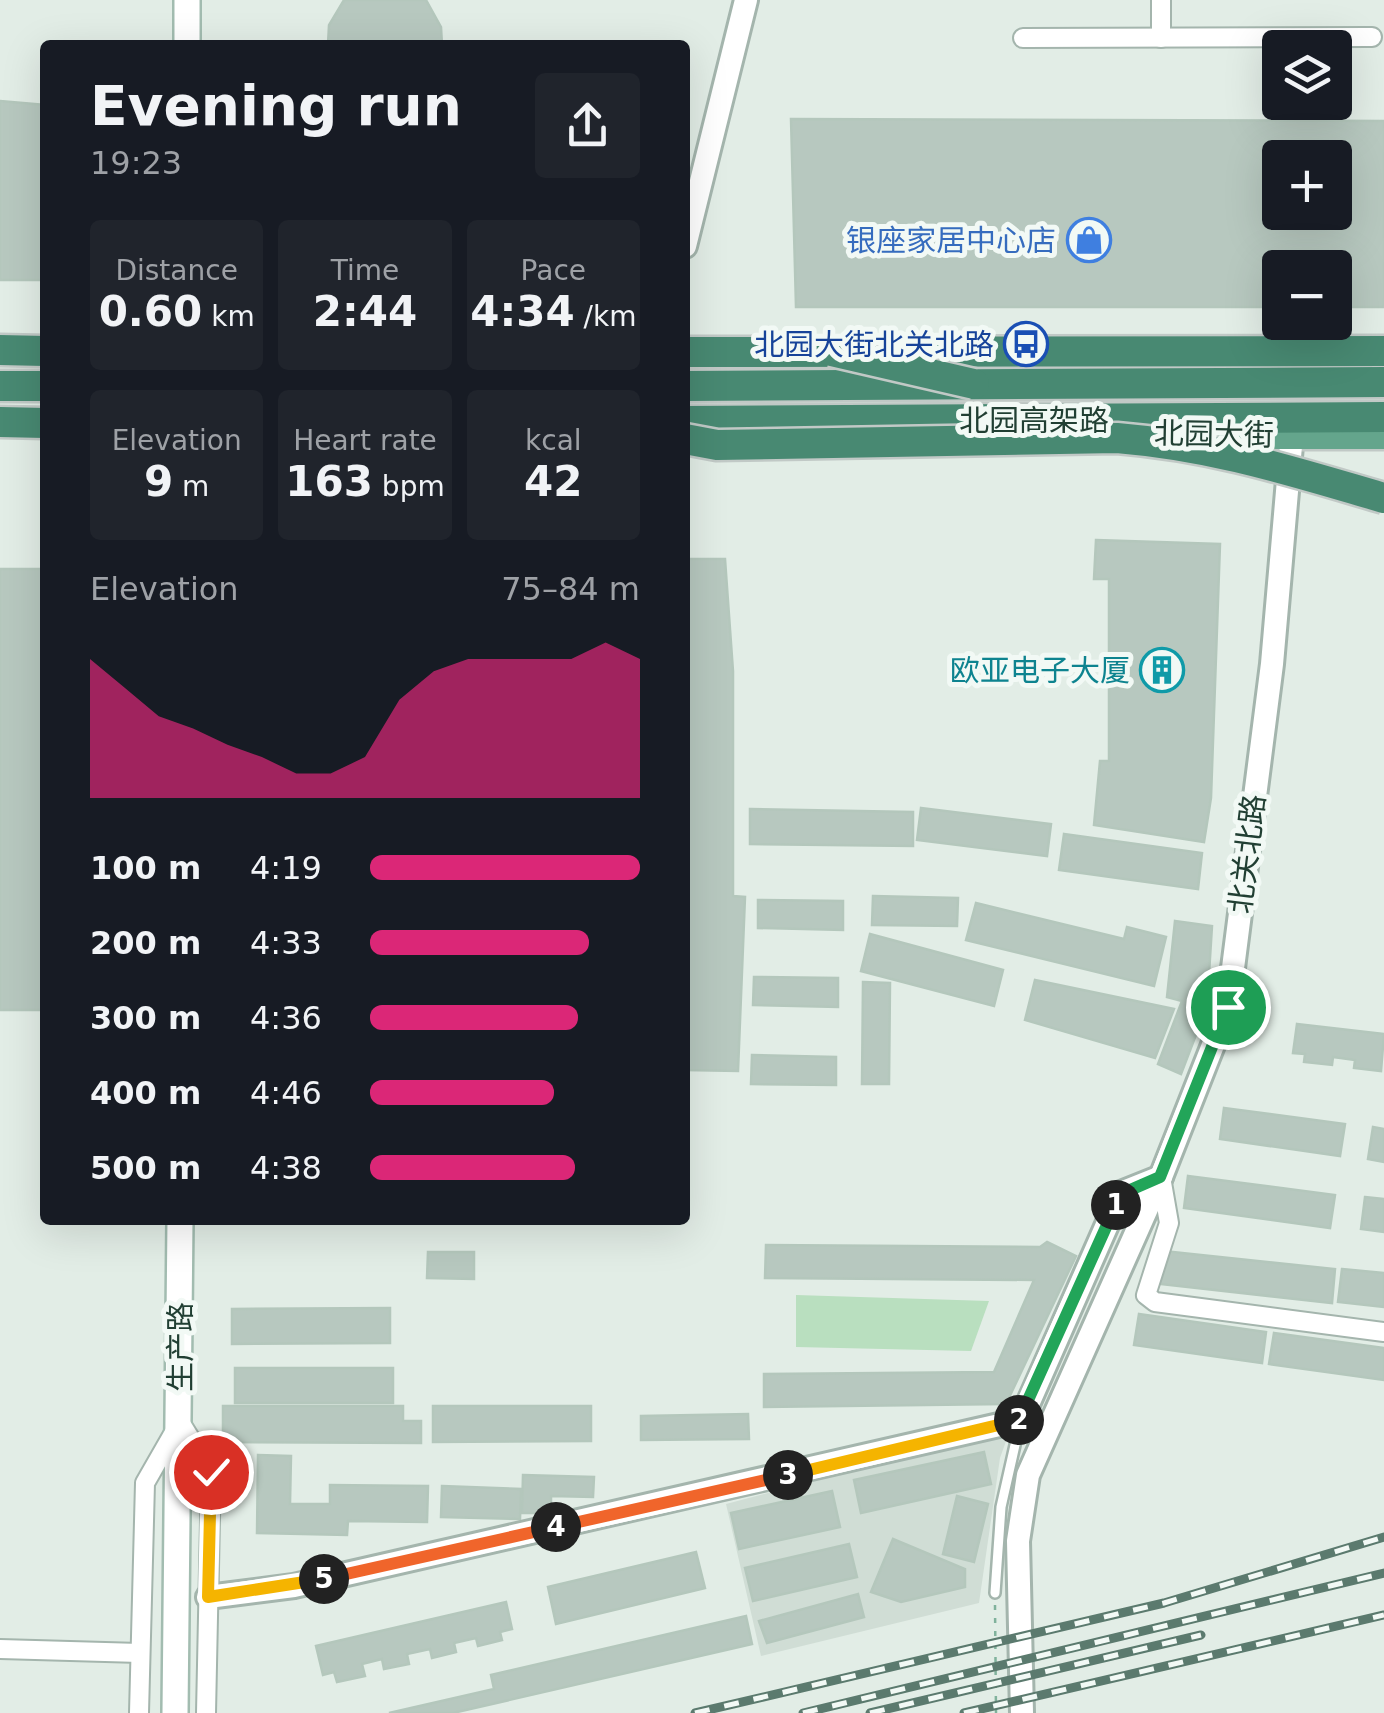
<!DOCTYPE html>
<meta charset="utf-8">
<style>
body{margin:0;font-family:"DejaVu Sans","Noto Sans SC",sans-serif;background:#20242c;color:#f1f3f6;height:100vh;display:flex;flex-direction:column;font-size:38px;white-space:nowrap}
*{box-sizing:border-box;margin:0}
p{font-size:32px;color:#9ea1a6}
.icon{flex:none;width:55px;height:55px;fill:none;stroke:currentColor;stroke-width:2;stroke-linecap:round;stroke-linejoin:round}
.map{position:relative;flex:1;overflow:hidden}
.sheet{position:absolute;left:40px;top:40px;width:650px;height:1185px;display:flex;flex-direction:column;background:#171b24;border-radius:10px;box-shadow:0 10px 40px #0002}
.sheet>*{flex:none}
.controls{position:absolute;left:1262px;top:30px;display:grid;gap:20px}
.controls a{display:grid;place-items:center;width:90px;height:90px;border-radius:10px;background:#171b24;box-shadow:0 10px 40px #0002;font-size:50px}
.pin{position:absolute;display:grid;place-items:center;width:85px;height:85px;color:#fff;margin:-42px;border:5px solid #fff;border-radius:50%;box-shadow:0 2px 10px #0007}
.km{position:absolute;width:50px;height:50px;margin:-25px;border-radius:50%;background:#222;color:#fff;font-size:28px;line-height:50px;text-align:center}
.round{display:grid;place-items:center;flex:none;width:105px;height:105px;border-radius:10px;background:#20242c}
.headline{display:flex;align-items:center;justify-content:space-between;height:170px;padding:0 50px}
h1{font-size:55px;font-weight:800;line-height:75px}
.stats{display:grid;grid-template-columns:repeat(3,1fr);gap:15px;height:170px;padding:10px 50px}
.stats div{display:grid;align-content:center;border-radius:10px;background:#20242c;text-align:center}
.stats b{font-size:42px;font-weight:800}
.stats small{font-size:28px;font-weight:400}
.stats p{font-size:28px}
.chart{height:280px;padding:20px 50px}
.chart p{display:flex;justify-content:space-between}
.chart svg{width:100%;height:180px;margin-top:10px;fill:#db2777;opacity:.7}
ul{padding:0 50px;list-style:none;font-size:32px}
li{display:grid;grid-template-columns:160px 120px 1fr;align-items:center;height:75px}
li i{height:25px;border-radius:12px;background:#db2777}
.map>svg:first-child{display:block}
.built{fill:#d0ddd5}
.green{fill:#b9dfbf}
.building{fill:#b7c8bf;stroke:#b4c7bc;stroke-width:2.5;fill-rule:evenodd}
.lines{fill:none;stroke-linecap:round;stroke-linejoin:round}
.service-casing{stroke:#a4b5ad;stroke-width:14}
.minor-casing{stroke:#a4b5ad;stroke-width:22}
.tertiary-casing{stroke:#a4b5ad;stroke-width:28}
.secondary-casing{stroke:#a2bcb0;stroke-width:30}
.primary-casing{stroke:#c1c9c6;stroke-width:35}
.trunk-casing{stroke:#c1c9c6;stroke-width:35}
.path{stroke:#80b29c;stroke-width:2.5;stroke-dasharray:5 8;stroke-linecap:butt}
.service{stroke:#fff;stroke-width:9}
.minor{stroke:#fff;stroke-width:18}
.tertiary{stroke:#fff;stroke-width:22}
.secondary{stroke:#fff;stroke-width:25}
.primary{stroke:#64a58c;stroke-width:30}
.trunk{stroke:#488972;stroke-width:30}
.rail-casing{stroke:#5b7a6e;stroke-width:9}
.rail{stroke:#f2f9f5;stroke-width:5;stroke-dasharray:15;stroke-linecap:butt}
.trunk-bridge-casing{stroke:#c1c9c6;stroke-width:35;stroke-linecap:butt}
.trunk-bridge{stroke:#488972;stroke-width:30}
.split-1-casing{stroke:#fff;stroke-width:20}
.split-2-casing{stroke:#fff;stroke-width:20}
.split-3-casing{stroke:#fff;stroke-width:20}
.split-4-casing{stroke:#fff;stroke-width:20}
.split-5-casing{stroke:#fff;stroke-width:20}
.split-6-casing{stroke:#fff;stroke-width:20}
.split-1{stroke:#22a559;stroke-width:12}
.split-2{stroke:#22a559;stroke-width:12}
.split-3{stroke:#f5b400;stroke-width:12}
.split-4{stroke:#f0652b;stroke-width:12}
.split-5{stroke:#f0652b;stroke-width:12}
.split-6{stroke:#f5b400;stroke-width:12}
.labels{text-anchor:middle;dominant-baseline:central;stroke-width:10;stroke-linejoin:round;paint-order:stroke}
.shop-label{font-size:30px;fill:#366cbe;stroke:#f2f9f5;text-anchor:end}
.transit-label{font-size:30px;fill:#164399;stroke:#f2f9f5;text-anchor:end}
.street-label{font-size:30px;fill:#213f33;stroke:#f2f9f5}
.culture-label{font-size:30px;fill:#0d838f;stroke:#f2f9f5;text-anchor:end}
</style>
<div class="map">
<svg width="1384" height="1713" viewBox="0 0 1384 1713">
<rect width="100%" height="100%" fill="#e2ede6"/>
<!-- built -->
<path class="built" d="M1010,1430L1000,1458L979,1603L761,1656L726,1504Z"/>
<!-- green -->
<path class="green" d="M796,1295L989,1301L971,1351L796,1347Z"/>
<!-- building -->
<g class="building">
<path d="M344,0H426L441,27L442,45H328L329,25Z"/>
<path d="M0,101L45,105V280H0Z"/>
<path d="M791,119L1384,121V307H1335V268H1280V307H796ZM1280,158H1335V212H1280Z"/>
<path d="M1096,540L1220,544L1211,798L1204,842L1094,825L1100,761H1109V579H1094Z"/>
<path d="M685,559H725L733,671V896L745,897L738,1071L685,1070Z"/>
<rect x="0" y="569" width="45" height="441"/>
<path d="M921,808L1051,824L1047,856L917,840Z"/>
<path d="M750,809L913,812V846L750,844Z"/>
<path d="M1064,834L1202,853L1198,889L1059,870Z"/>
<path d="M873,896L958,898L957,926L872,925Z"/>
<path d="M758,900L843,901V930L758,928Z"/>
<path d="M976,903L1124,939L1127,927L1166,937L1154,986L966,940Z"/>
<path d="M1175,921L1212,926L1207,1006L1181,1074L1158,1064L1182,1001L1167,997Z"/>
<path d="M870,934L1003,970L994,1006L861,971Z"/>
<path d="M754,977L838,978V1007L753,1005Z"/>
<path d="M1035,980L1174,1009L1155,1058L1025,1020Z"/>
<path d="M863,982L890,983L889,1084H862Z"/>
<path d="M1297,1024L1384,1034L1381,1071L1354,1068L1355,1060L1333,1057L1332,1065L1304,1062L1305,1054L1293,1053Z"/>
<path d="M752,1055L836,1057V1085L751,1084Z"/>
<path d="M1224,1108L1345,1124L1340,1156L1220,1139Z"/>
<path d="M1373,1127L1384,1129V1162L1368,1159Z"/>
<path d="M1188,1176L1335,1195L1330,1228L1184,1208Z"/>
<path d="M1365,1197L1384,1199V1232L1361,1229Z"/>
<path d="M1047,1242L1076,1256L1006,1404L764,1407V1374L994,1372L1034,1280L765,1278L766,1245L1040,1247Z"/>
<path d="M1154,1250L1335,1269L1332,1303L1151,1283Z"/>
<path d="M428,1252H474V1279L427,1278Z"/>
<path d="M1342,1269L1384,1273V1307L1338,1302Z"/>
<path d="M390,1308V1343L232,1344V1309Z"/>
<path d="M1139,1314L1266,1332L1262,1363L1134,1345Z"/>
<path d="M1274,1333L1384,1348V1380L1269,1364Z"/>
<rect x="235" y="1368" width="158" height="35"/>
<path d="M223,1406H403V1421H421V1443L223,1442Z"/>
<path d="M433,1406H591V1441L433,1442Z"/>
<path d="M748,1414L749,1439L641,1440V1416Z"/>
<path d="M984,1452L991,1484L861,1513L854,1480Z"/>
<path d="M258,1455L291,1456L290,1504H330V1485L428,1486L427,1522L348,1521L347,1535L257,1533Z"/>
<path d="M523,1475L594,1477L593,1497L551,1496V1513H522Z"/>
<path d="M442,1486L521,1489L520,1519L441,1517Z"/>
<path d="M832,1491L840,1527L739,1549L731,1513Z"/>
<path d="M957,1496L988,1504L974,1562L943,1554Z"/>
<path d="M893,1539L965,1569V1587L901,1602L871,1592Z"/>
<path d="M849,1544L857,1577L753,1601L745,1568Z"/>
<path d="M696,1552L705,1588L556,1624L548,1587Z"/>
<path d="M858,1594L864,1617L767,1643L759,1621Z"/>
<path d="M506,1602L512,1629L500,1632L502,1640L478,1646L476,1638L454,1643L456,1652L432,1658L430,1649L407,1654L409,1664L384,1669L382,1659L362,1664L365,1676L337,1682L334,1672L323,1675L316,1646Z"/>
<path d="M746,1616L752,1644L453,1713H389L494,1689L491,1675Z"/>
</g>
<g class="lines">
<defs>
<path id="service" d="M995,1593L1001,1507L1020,1423"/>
<g id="minor">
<path d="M1023,38L1372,37"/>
<path d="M1161,38V0"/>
<path d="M1161,1177L1169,1223L1146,1295L1155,1302L1384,1332"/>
<path d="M0,1649L140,1653"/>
<path d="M139,1713L145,1483L180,1422L211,1472L206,1713"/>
</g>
<g id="tertiary">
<path d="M685,246L746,0"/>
<path d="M208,1597L294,1586L1021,1420L1121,1193L1161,1177"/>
<path d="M1022,1713L1018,1541L1028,1475L1161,1177L1228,1007L1272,664L1292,434"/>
</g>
<g id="secondary">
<path d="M187,45V0"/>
<path d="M175,1713L180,1220"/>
</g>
<path id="primary" d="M1163,434H1384"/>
<g id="trunk">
<path d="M0,350L45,351"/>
<path d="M685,352L1384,351"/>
<path d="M0,386H45"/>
<path d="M685,386L1384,382"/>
<path d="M685,421L1384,417"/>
<path d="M0,422L45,423"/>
</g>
</defs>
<!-- service casing -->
<use href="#service" class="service-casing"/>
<!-- minor casing -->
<use href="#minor" class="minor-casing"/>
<!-- tertiary casing -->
<use href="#tertiary" class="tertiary-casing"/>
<!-- secondary casing -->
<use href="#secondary" class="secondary-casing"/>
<!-- primary casing -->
<use href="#primary" class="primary-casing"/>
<!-- trunk casing -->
<use href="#trunk" class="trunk-casing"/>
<!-- path -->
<path class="path" d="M995,1605L996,1713"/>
<!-- service -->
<use href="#service" class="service"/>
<!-- minor -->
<use href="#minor" class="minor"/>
<!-- tertiary -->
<use href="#tertiary" class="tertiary"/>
<!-- secondary -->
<use href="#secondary" class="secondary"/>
<!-- primary -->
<use href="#primary" class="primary"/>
<!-- trunk -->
<use href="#trunk" class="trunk"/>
<defs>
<g id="rail">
<path d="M695,1713L1164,1603L1384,1537"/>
<path d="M803,1713L1384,1573"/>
<path d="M870,1713L1201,1635"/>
<path d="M964,1713L1384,1615"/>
</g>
</defs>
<!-- rail casing -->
<use href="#rail" class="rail-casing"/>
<!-- rail -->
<use href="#rail" class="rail"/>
<defs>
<g id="trunk-bridge">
<path d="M831,351L974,384"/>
<path d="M685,439L717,445L1117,438C1215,446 1291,471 1384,498"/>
</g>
</defs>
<!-- trunk-bridge casing -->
<use href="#trunk-bridge" class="trunk-bridge-casing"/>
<!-- trunk-bridge -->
<use href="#trunk-bridge" class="trunk-bridge"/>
</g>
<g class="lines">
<defs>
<path id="split-1" d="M1116,1205L1121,1194L1160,1177L1228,1007"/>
<path id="split-2" d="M1019,1420L1116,1205"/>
<path id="split-3" d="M788,1475L1019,1420"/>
<path id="split-4" d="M556,1527L788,1475"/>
<path id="split-5" d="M324,1579L556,1527"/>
<path id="split-6" d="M211,1472L208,1597L324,1579"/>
</defs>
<!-- split-1 casing -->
<use href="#split-1" class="split-1-casing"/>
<!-- split-2 casing -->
<use href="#split-2" class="split-2-casing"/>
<!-- split-3 casing -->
<use href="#split-3" class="split-3-casing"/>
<!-- split-4 casing -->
<use href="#split-4" class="split-4-casing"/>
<!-- split-5 casing -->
<use href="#split-5" class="split-5-casing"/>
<!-- split-6 casing -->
<use href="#split-6" class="split-6-casing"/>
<!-- split-1 -->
<use href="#split-1" class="split-1"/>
<!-- split-2 -->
<use href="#split-2" class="split-2"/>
<!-- split-3 -->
<use href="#split-3" class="split-3"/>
<!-- split-4 -->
<use href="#split-4" class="split-4"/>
<!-- split-5 -->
<use href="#split-5" class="split-5"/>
<!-- split-6 -->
<use href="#split-6" class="split-6"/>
</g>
<!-- icons -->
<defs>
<symbol id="shop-ring" viewBox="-11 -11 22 22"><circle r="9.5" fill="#f2f9f5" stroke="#3f7fe0" stroke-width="1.5"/><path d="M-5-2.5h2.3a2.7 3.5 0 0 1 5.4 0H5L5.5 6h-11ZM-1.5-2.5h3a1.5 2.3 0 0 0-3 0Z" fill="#3f7fe0"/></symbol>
<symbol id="bus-ring" viewBox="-11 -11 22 22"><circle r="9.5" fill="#f2f9f5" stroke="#1a4fb4" stroke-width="1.5"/><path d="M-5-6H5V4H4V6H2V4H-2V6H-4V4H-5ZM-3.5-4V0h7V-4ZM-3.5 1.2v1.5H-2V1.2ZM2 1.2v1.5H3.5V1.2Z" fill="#1a4fb4"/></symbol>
<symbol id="building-ring" viewBox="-11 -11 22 22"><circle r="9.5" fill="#f2f9f5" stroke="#0f9aa8" stroke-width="1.5"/><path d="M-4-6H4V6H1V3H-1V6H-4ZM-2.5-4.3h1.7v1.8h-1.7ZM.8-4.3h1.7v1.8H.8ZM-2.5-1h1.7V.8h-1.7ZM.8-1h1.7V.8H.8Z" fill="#0f9aa8"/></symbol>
</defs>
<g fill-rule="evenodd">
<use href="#shop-ring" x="1064" y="215" width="50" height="50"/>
<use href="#bus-ring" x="1001" y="319" width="50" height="50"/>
<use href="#building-ring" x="1137" y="645" width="50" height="50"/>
</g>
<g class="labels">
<!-- shop labels -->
<g class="shop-label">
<text x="1056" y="240">银座家居中心店</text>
</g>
<!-- transit labels -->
<g class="transit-label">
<text x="994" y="344">北园大街北关北路</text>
</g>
<!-- street labels -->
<g class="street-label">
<text x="1034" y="420">北园高架路</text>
<text transform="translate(1214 434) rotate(1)">北园大街</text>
<text transform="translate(1247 854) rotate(-83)">北关北路</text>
<text transform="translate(180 1347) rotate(-90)">生产路</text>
</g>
<!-- culture labels -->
<g class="culture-label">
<text x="1130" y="670">欧亚电子大厦</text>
</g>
</g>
</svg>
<div class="controls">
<a><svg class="icon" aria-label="layers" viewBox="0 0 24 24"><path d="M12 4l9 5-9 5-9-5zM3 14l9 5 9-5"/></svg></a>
<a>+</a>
<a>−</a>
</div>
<div class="pin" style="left:1228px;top:1007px;background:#1e9e55"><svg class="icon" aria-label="arrive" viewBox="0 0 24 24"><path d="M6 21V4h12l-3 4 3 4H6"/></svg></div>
<div class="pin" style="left:211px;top:1472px;background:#d93025"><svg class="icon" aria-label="check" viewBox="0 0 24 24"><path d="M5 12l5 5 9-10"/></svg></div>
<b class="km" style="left:1116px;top:1205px">1</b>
<b class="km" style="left:1019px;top:1420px">2</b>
<b class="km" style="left:788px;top:1475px">3</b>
<b class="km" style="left:556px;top:1527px">4</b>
<b class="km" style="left:324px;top:1579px">5</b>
<section class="sheet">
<div class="headline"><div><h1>Evening run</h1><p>19:23</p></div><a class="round"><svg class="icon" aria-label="share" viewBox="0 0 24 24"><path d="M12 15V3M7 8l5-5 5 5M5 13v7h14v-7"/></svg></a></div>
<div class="stats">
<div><p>Distance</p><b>0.60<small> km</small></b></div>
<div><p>Time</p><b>2:44</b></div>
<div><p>Pace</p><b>4:34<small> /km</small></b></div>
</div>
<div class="stats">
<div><p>Elevation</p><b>9<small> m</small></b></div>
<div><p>Heart rate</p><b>163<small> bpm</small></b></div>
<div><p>kcal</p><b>42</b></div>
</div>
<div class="chart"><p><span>Elevation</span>75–84 m</p>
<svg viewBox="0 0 160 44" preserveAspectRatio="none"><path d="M0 44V10L10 17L20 24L30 27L40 31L50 34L60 38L70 38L80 34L90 20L100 13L110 10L120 10L130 10L140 10L150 6L160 10V44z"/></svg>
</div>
<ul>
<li><b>100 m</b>4:19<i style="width:100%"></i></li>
<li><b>200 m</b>4:33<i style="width:81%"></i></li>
<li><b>300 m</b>4:36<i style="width:77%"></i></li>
<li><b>400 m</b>4:46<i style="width:68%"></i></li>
<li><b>500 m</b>4:38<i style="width:76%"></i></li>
</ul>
</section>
</div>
